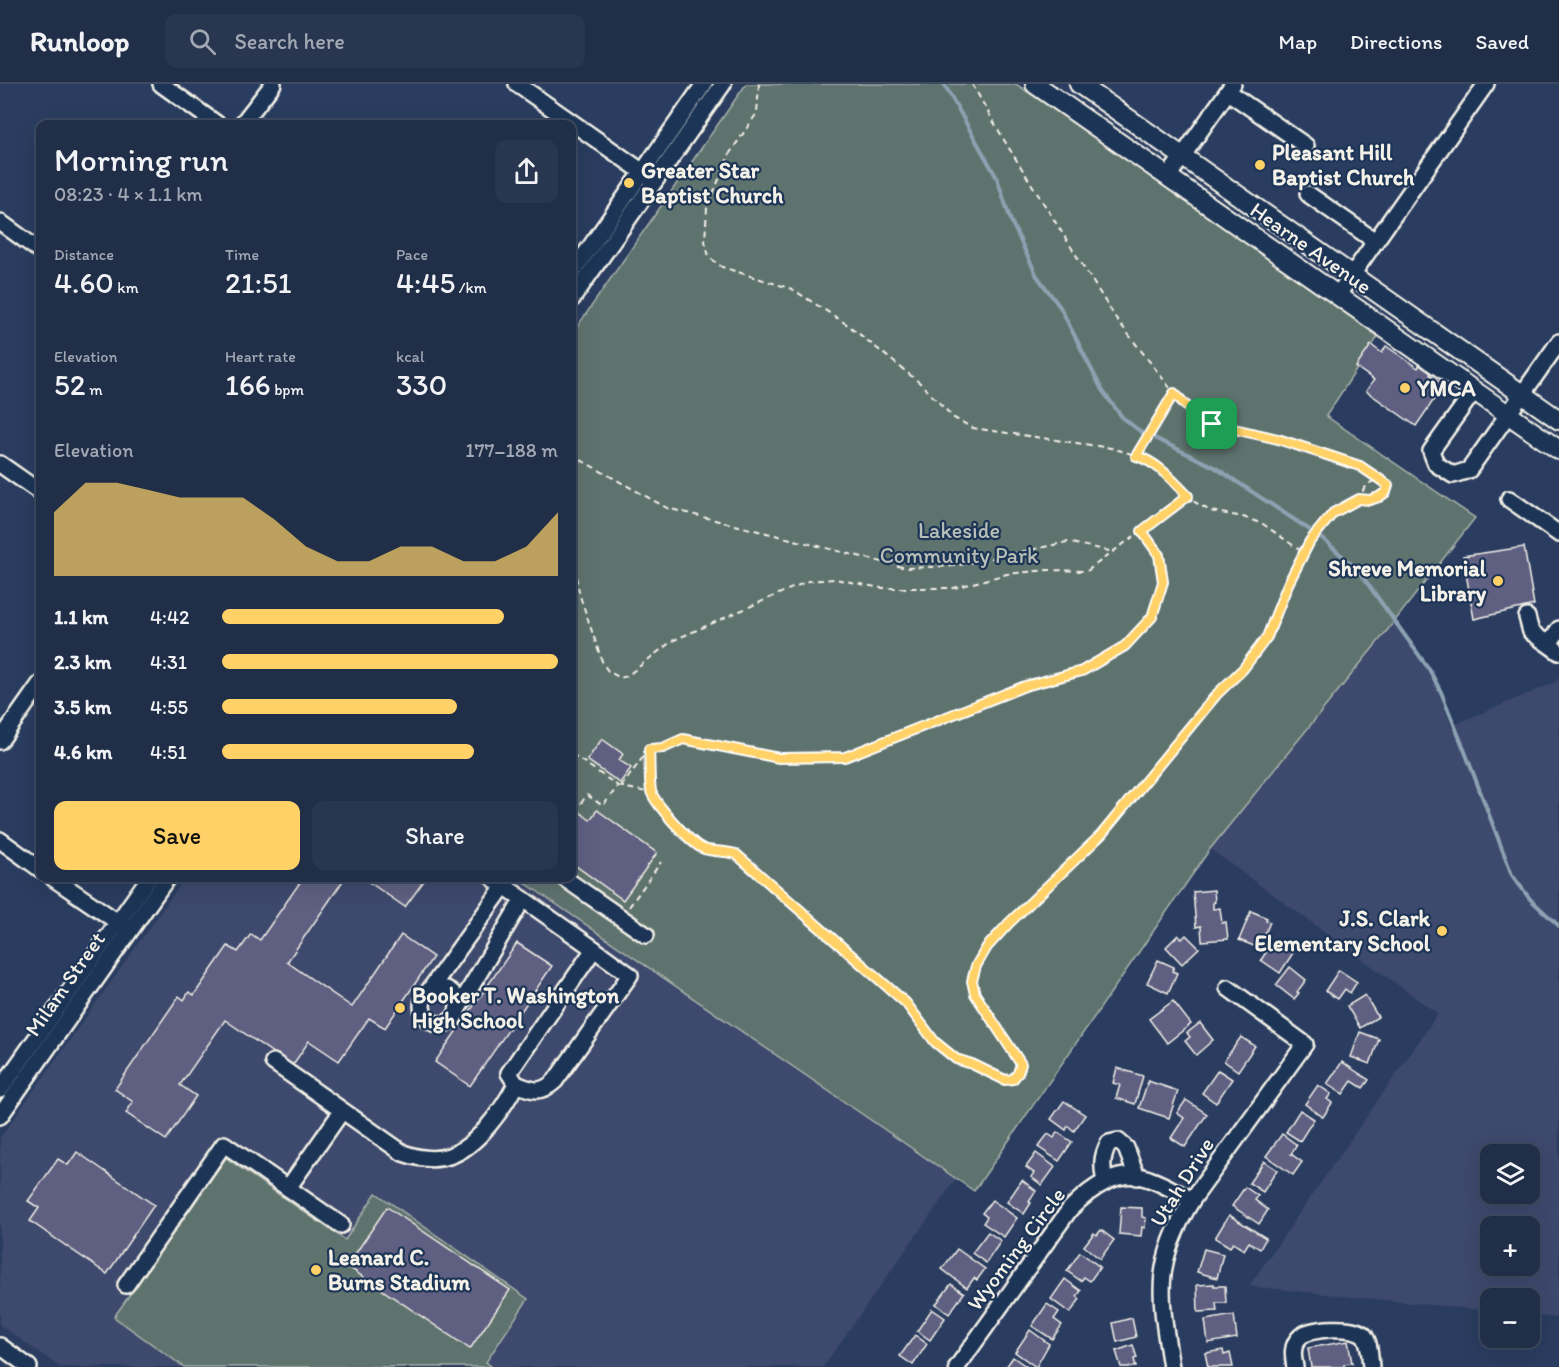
<!DOCTYPE html>
<meta charset="utf-8">
<style>
body{margin:0;font-family:Itim,sans-serif;background:#28364f;color:#f1f3f6;height:100vh;display:flex;flex-direction:column;font-size:22px;white-space:nowrap}
*{box-sizing:border-box;margin:0}
p{font-size:20px;color:#a2a8b4}
.icon{flex:none;width:33px;height:33px;fill:none;stroke:currentColor;stroke-width:2;stroke-linecap:round;stroke-linejoin:round}
.map{position:relative;flex:1;overflow:hidden}
.panel{position:absolute;left:36px;top:36px;width:540px;height:762px;display:flex;flex-direction:column;background:#202e48;border-radius:12px;box-shadow:0 6px 24px #0002,0 0 0 2px #3d4a60}
.panel>*{flex:none}
.fabs{position:absolute;left:1480px;top:1060px;display:grid;gap:12px}
.fabs a{display:grid;place-items:center;width:60px;height:60px;border-radius:12px;background:#202e48;box-shadow:0 6px 24px #0002,0 0 0 2px #3d4a60;font-size:30px}
.pin{position:absolute;display:grid;place-items:center;width:51px;height:51px;color:#fff;margin:-26px;border-radius:12px;box-shadow:0 3px 9px #0006}
.round{display:grid;place-items:center;flex:none;width:63px;height:63px;border-radius:12px;background:#28364f}
.summary{display:flex;align-items:center;justify-content:space-between;height:102px;padding:0 18px}
h1{font-size:33px;font-weight:600;line-height:45px}
.stats{display:grid;grid-template-columns:repeat(3,1fr);gap:9px;height:102px;padding:6px 18px}
.stats div{display:grid;align-content:center}
.stats b{font-size:30px;font-weight:600}
.stats small{font-size:16px;font-weight:400}
.stats p{font-size:16px}
.chart{height:168px;padding:12px 18px}
.chart p{display:flex;justify-content:space-between}
.chart svg{width:100%;height:108px;margin-top:6px;fill:#ffd166;opacity:.7}
.cta{display:flex;gap:12px;margin-top:auto;padding:12px 18px}
.cta a{flex:1;height:69px;border-radius:12px;background:#ffd166;color:#111;font-size:24px;font-weight:600;line-height:69px;text-align:center}
.cta a+a{background:#28364f;color:#f1f3f6}
ul{padding:0 18px;list-style:none;font-size:20px}
li{display:grid;grid-template-columns:96px 72px 1fr;align-items:center;height:45px}
li i{height:15px;border-radius:8px;background:#ffd166}
header{display:flex;align-items:center;gap:36px;box-sizing:border-box;height:84px;padding:0 30px;background:#202e48;border-bottom:2px solid #3d4a60}
header strong{font-size:28px}
nav{display:flex;gap:33px;margin-inline-start:auto;font-size:21px}
.search{width:420px;height:54px;background:#28364f;display:flex;align-items:center;gap:15px;box-sizing:border-box;padding:0 21px;border-radius:12px;color:#a2a8b4;font-size:22px}
.map>svg:first-child{display:block}
.built{fill:#3e4a6d;fill-rule:evenodd}
.green{fill:#5f736e;stroke:#aab2ab;stroke-width:1.5}
.lines{fill:none;stroke-linecap:round;stroke-linejoin:round}
.stream{stroke:#8ca2b2;stroke-width:4}
.building{fill:#5e5f82;stroke:#f4f1e8;stroke-width:1.5}
.minor-casing{stroke:#f4f1e8;stroke-width:20}
.major-casing{stroke:#f4f1e8;stroke-width:22}
.path{stroke:#f4f1e8;stroke-width:2;stroke-dasharray:6 4.5;stroke-linecap:butt}
.minor{stroke:#1d3557;stroke-width:15}
.major{stroke:#1d3557;stroke-width:18}
.route-casing{stroke:#fff;stroke-width:12}
.route{stroke:#ffd166;stroke-width:8}
.poi-dot{fill:#ffd166;stroke:#1d3557;stroke-width:2}
.labels{text-anchor:middle;dominant-baseline:central;stroke-width:4.5;stroke-linejoin:round;paint-order:stroke}
.poi-label{font-size:22px;font-weight:bold;fill:#f4f1e8;stroke:#1d3557;text-anchor:start}
.street-label{font-size:22px;fill:#f4f1e8;stroke:#1d3557}
.park-label{font-size:22px;fill:#b8bfb7;stroke:#1d3557}
</style>
<header>
<strong>Runloop</strong>
<div class="search"><svg class="icon" aria-label="search" viewBox="0 0 24 24"><circle cx="10" cy="10" r="6"/><path d="M15 15l6 6"/></svg>Search here</div>
<nav><a>Map</a><a>Directions</a><a>Saved</a></nav>
</header>
<div class="map">
<svg width="1559" height="1283" viewBox="0 0 1559 1283">
<rect width="100%" height="100%" fill="#2a3d60"/>
<filter id="ink" filterUnits="userSpaceOnUse"><feTurbulence type="fractalNoise" baseFrequency=".0167" numOctaves="2"/><feDisplacementMap in="SourceGraphic" scale="12" xChannelSelector="R" yChannelSelector="G"/><feConvolveMatrix kernelMatrix="1 2 1 2 8 2 1 2 1" color-interpolation-filters="sRGB"/></filter>
<g filter="url(#ink)">
<!-- built -->
<g class="built">
<path d="M1394,538L1434,596L1451,642L1556,598L1559,593V1234L1530,1231V1215H1491V1227L1249,1202L1438,930L1210,765ZM1491,1071H1530V1110H1491ZM1491,1143H1530V1182H1491Z"/>
<path d="M185,794H518L956,1095L823,1283H60L0,1241V1054Z"/>
</g>
<!-- green -->
<g class="green">
<path d="M746,0H1016L1379,251L1326,332L1475,434L1394,538L1210,765L974,1107L518,794H572V250Z"/>
<path d="M226,1074L345,1156L376,1109L528,1215L486,1278L492,1283H184L114,1233Z"/>
</g>
<g class="lines">
<!-- stream -->
<g class="stream">
<path d="M944,0L997,94L1011,137L1037,192L1060,223L1102,306L1122,333L1142,349"/>
<path d="M1155,354L1216,384L1310,446"/>
<path d="M1322,454L1357,485L1429,585L1441,608L1464,665L1512,791L1530,815L1559,842"/>
</g>
</g>
<!-- building -->
<g class="building">
<path d="M1371,261L1382,269L1386,262L1418,284L1420,280L1431,288L1430,291L1444,301L1416,342L1366,307L1374,296L1356,283Z"/>
<path d="M1524,463L1534,521L1474,535L1463,472Z"/>
<path d="M602,655L623,670L619,676L631,684L620,699L587,676Z"/>
<path d="M572,722L590,736L597,726L657,769L623,816L572,779Z"/>
<path d="M303,794H345L287,878L352,923L401,851L433,873L385,944L369,934L339,977L309,957L292,982L225,936L180,1001L196,1012L166,1056L126,1029L133,1018L115,1005L179,912L184,916L189,908L194,911L228,862L238,868L251,850L260,856Z"/>
<path d="M363,794H426L405,823Z"/>
<path d="M1214,806L1215,818L1213,819V825L1220,824L1222,839L1226,838L1228,855L1202,857L1201,842L1196,843L1193,808Z"/>
<path d="M1251,827L1267,834L1266,837L1270,838L1259,864L1239,856Z"/>
<path d="M1178,851L1182,855L1186,851L1199,864L1182,880L1166,863Z"/>
<path d="M517,859L552,882L470,1002L435,978Z"/>
<path d="M1279,859L1293,869L1280,889L1261,876L1270,862L1275,865Z"/>
<path d="M1158,876L1174,883L1172,887L1177,889L1168,909L1147,899Z"/>
<path d="M1290,883L1306,896L1297,908L1299,909L1294,915L1276,901Z"/>
<path d="M1339,886L1357,898L1350,909L1345,905L1338,915L1325,907Z"/>
<path d="M1365,911L1378,933L1360,944L1347,922Z"/>
<path d="M1173,917L1191,940L1167,959L1149,935Z"/>
<path d="M1200,939L1213,956L1196,971L1185,957L1190,953L1187,949Z"/>
<path d="M1360,948L1379,955L1370,980L1351,973Z"/>
<path d="M1241,953L1255,962L1238,987L1224,977Z"/>
<path d="M1342,978L1369,996L1363,1004L1352,997L1343,1010L1327,1000Z"/>
<path d="M1117,984L1143,992L1135,1020L1116,1014L1120,1001L1113,999Z"/>
<path d="M1218,986L1232,995L1216,1019L1202,1009Z"/>
<path d="M1148,997L1178,1007L1169,1034L1139,1024Z"/>
<path d="M1318,1001L1331,1010L1327,1015L1332,1019L1323,1033L1305,1020Z"/>
<path d="M1186,1016L1207,1030L1185,1063L1171,1054L1184,1034L1177,1029Z"/>
<path d="M1064,1017L1085,1031L1074,1047L1068,1042L1066,1046L1051,1035Z"/>
<path d="M1300,1026L1314,1035L1300,1057L1286,1048Z"/>
<path d="M1057,1048L1072,1058L1059,1077L1038,1063L1048,1050L1054,1054Z"/>
<path d="M1282,1050L1297,1061L1291,1070L1302,1078L1293,1091L1266,1072Z"/>
<path d="M77,1068L154,1121L107,1190L30,1137L39,1124L28,1117L58,1075L68,1081Z"/>
<path d="M1036,1069L1055,1083L1042,1101L1031,1093L1034,1089L1026,1083Z"/>
<path d="M1264,1077L1277,1086L1263,1108L1249,1099Z"/>
<path d="M1022,1096L1036,1107L1029,1118L1031,1119L1024,1130L1007,1118Z"/>
<path d="M1245,1103L1258,1112L1255,1116L1268,1126L1259,1140L1232,1122Z"/>
<path d="M992,1116L1017,1134L1004,1153L983,1139L987,1133L982,1129Z"/>
<path d="M387,1123L510,1206L470,1265L347,1182Z"/>
<path d="M1121,1123L1142,1124V1133L1146,1134L1145,1144L1142,1143L1141,1152L1119,1150Z"/>
<path d="M1229,1131L1266,1154L1260,1165L1249,1158L1244,1166L1233,1159L1230,1163L1215,1154Z"/>
<path d="M1101,1146L1114,1156L1100,1175L1084,1162L1094,1149L1097,1151Z"/>
<path d="M988,1148L1001,1157L986,1179L972,1169Z"/>
<path d="M957,1165L985,1185L977,1196L974,1194L967,1204L942,1185Z"/>
<path d="M1204,1165L1223,1170L1217,1194L1197,1188Z"/>
<path d="M1080,1168L1100,1183L1090,1197L1084,1193L1081,1197L1067,1187Z"/>
<path d="M1065,1195L1081,1207L1077,1212L1080,1215L1070,1229L1051,1215Z"/>
<path d="M951,1200L964,1209L949,1230L936,1220Z"/>
<path d="M1214,1200V1202H1225L1226,1219H1216L1217,1227L1198,1228L1197,1201Z"/>
<path d="M1047,1220L1059,1228L1054,1235L1062,1241L1052,1255L1032,1242Z"/>
<path d="M932,1225L945,1234L930,1256L917,1247Z"/>
<path d="M1234,1231L1237,1254L1208,1259L1205,1236Z"/>
<path d="M1132,1234L1136,1253L1117,1258L1113,1239Z"/>
<path d="M1030,1246L1049,1260L1036,1283L1015,1268Z"/>
<path d="M915,1251L927,1260L913,1281L900,1272Z"/>
<path d="M1348,1257L1352,1279L1344,1280V1283H1311L1308,1264Z"/>
<path d="M1133,1261L1137,1274L1134,1275L1136,1283H1121L1116,1267Z"/>
<path d="M1223,1266L1224,1271L1230,1269L1233,1283H1208L1205,1269Z"/>
<path d="M1013,1273L1027,1283H1006Z"/>
</g>
<g class="lines">
<defs>
<g id="minor">
<path d="M161,0L217,40"/>
<path d="M517,0L650,93"/>
<path d="M1228,8L1306,62"/>
<path d="M242,40L273,0"/>
<path d="M1168,93L1233,0"/>
<path d="M1308,110L1375,157"/>
<path d="M0,138L40,167"/>
<path d="M572,189L704,0"/>
<path d="M1337,212L1486,0"/>
<path d="M572,215L723,0"/>
<path d="M1474,307L1431,367L1436,380L1453,391L1469,386L1559,258"/>
<path d="M0,380L40,408"/>
<path d="M1509,415L1559,450"/>
<path d="M1527,533L1531,548L1559,568"/>
<path d="M1549,560L1559,545"/>
<path d="M0,657L40,600"/>
<path d="M0,756L40,785"/>
<path d="M53,794L125,843"/>
<path d="M564,794L646,851"/>
<circle cx="440" cy="922" r="18"/>
<path d="M428,908L504,802"/>
<path d="M459,923L523,815"/>
<path d="M273,978L403,1069C417,1074 434,1077 449,1072C477,1063 503,1025 516,1000L509,989L594,865L493,794"/>
<path d="M516,1000C533,1007 541,1010 555,997L630,891L594,865"/>
<path d="M0,1006L149,794"/>
<path d="M0,1032L167,794"/>
<path d="M1105,1098C1102,1083 1101,1073 1109,1059L1118,1057L1126,1064L1137,1093"/>
<path d="M288,1104L341,1141"/>
<path d="M126,1201L224,1060L288,1104L342,1027"/>
<path d="M0,1262L29,1283"/>
<path d="M957,1283L1070,1125C1091,1104 1119,1083 1149,1095C1164,1100 1178,1109 1192,1116"/>
<path d="M1171,1283C1160,1212 1152,1181 1192,1116L1305,960L1228,904"/>
<path d="M1295,1283C1293,1272 1291,1261 1301,1252C1311,1244 1354,1241 1364,1251C1370,1259 1370,1273 1371,1283"/>
</g>
<g id="major">
<path d="M1035,0L1559,366"/>
<path d="M1079,0L1559,336"/>
</g>
</defs>
<!-- minor casing -->
<use href="#minor" class="minor-casing"/>
<!-- major casing -->
<use href="#major" class="major-casing"/>
<!-- path -->
<g class="path">
<path d="M759,0L757,29L730,69L707,124L705,157L709,173L722,183L792,205L848,241L920,299L954,334L973,344L1111,364L1146,374L1165,388L1193,417L1210,427L1243,433L1263,440L1304,469"/>
<path d="M972,0L1007,61L1115,233L1174,309L1198,335L1212,340L1278,355L1360,382L1381,395"/>
<path d="M1137,371L1174,309"/>
<path d="M572,380L579,375L667,424L906,484L955,482L1067,458L1114,468"/>
<path d="M572,472L580,512L603,580L608,587L620,594L627,592L672,557L808,497L835,495L881,504H954L1007,490L1048,486L1087,487L1188,412"/>
<path d="M649,665L651,709"/>
<path d="M572,670L618,702L603,722L587,711L576,726"/>
<path d="M618,702L651,709L658,720L695,760L703,765L722,766L736,770L906,919L935,959L956,975L972,980L1005,996L1013,995L1018,989L1021,979L974,910L972,897L976,882L986,863L1009,839L1101,751L1217,610L1243,585L1267,553L1288,500L1310,457L1333,429L1359,415L1370,416L1379,413L1386,408L1388,401L1381,395C1370,396 1363,404 1359,415"/>
<path d="M621,703L649,665L663,664L683,655L779,674L845,673L1025,602L1082,587L1125,562L1152,533L1163,498L1159,471L1142,447"/>
<path d="M629,823L661,778"/>
</g>
<!-- minor -->
<use href="#minor" class="minor"/>
<!-- major -->
<use href="#major" class="major"/>
</g>
</g>
<g class="lines" filter="url(#ink)">
<defs>
<path id="route" d="M1174,309L1198,334L1212,340L1278,355L1360,382L1388,401L1386,408L1379,413L1370,416L1359,415L1333,429L1310,457L1288,500L1267,553L1243,585L1217,610L1101,751L1009,839L987,863L976,882L972,897L975,910L1021,980L1018,989L1013,995L1005,996L972,980L956,975L935,958L906,919L736,770C725,767 714,768 704,765C693,762 654,719 651,707C649,694 650,679 649,665L663,664L683,655L779,674L845,673L1025,602L1082,587L1125,562L1152,533L1163,498L1159,471L1142,447L1188,412C1173,397 1158,378 1136,372Z"/>
</defs>
<!-- route casing -->
<use href="#route" class="route-casing"/>
<!-- route -->
<use href="#route" class="route"/>
</g>
<!-- markers -->
<g class="poi-dot">
<circle cx="1260" cy="81" r="6"/>
<circle cx="629" cy="99" r="6"/>
<circle cx="1405" cy="304" r="6"/>
<circle cx="1498" cy="497" r="6"/>
<circle cx="1442" cy="847" r="6"/>
<circle cx="400" cy="924" r="6"/>
<circle cx="316" cy="1186" r="6"/>
</g>
<g class="labels">
<!-- poi labels -->
<g class="poi-label">
<text x="1272" y="68">Pleasant Hill<tspan x="1272" dy="25">Baptist Church</tspan></text>
<text x="641" y="86">Greater Star<tspan x="641" dy="25">Baptist Church</tspan></text>
<text x="1417" y="304">YMCA</text>
<text x="1486" y="484" text-anchor="end">Shreve Memorial<tspan x="1486" dy="25">Library</tspan></text>
<text x="1430" y="834" text-anchor="end">J.S. Clark<tspan x="1430" dy="25">Elementary School</tspan></text>
<text x="412" y="911">Booker T. Washington<tspan x="412" dy="25">High School</tspan></text>
<text x="328" y="1173">Leanard C.<tspan x="328" dy="25">Burns Stadium</tspan></text>
</g>
<!-- street labels -->
<g class="street-label">
<text transform="translate(1311 164) rotate(35)">Hearne Avenue</text>
<text transform="translate(65 900) rotate(-55)">Milam Street</text>
<text transform="translate(1182 1098) rotate(-58)">Utah Drive</text>
<text transform="translate(1016 1165) rotate(-53)">Wyoming Circle</text>
</g>
<!-- park labels -->
<g class="park-label">
<text x="959" y="446">Lakeside<tspan x="959" dy="25">Community Park</tspan></text>
</g>
</g>
</svg>
<div class="fabs">
<a><svg class="icon" aria-label="layers" viewBox="0 0 24 24"><path d="M12 4l9 5-9 5-9-5zM3 14l9 5 9-5"/></svg></a>
<a>+</a>
<a>−</a>
</div>
<div class="pin" style="left:1212px;top:340px;background:#1e9e55"><svg class="icon" aria-label="arrive" viewBox="0 0 24 24"><path d="M6 21V4h12l-3 4 3 4H6"/></svg></div>
<section class="panel">
<div class="summary"><div><h1>Morning run</h1><p>08:23 · 4 × 1.1 km</p></div><a class="round"><svg class="icon" aria-label="share" viewBox="0 0 24 24"><path d="M12 15V3M7 8l5-5 5 5M5 13v7h14v-7"/></svg></a></div>
<div class="stats">
<div><p>Distance</p><b>4.60<small> km</small></b></div>
<div><p>Time</p><b>21:51</b></div>
<div><p>Pace</p><b>4:45<small> /km</small></b></div>
</div>
<div class="stats">
<div><p>Elevation</p><b>52<small> m</small></b></div>
<div><p>Heart rate</p><b>166<small> bpm</small></b></div>
<div><p>kcal</p><b>330</b></div>
</div>
<div class="chart"><p><span>Elevation</span>177–188 m</p>
<svg viewBox="0 0 160 44" preserveAspectRatio="none"><path d="M0 44V18L10 6L20 6L30 9L40 12L50 12L60 12L70 21L80 32L90 38L100 38L110 32L120 32L130 38L140 38L150 32L160 18V44z"/></svg>
</div>
<ul>
<li><b>1.1 km</b>4:42<i style="width:84%"></i></li>
<li><b>2.3 km</b>4:31<i style="width:100%"></i></li>
<li><b>3.5 km</b>4:55<i style="width:70%"></i></li>
<li><b>4.6 km</b>4:51<i style="width:75%"></i></li>
</ul>
<div class="cta"><a>Save</a><a>Share</a></div>
</section>
</div>
